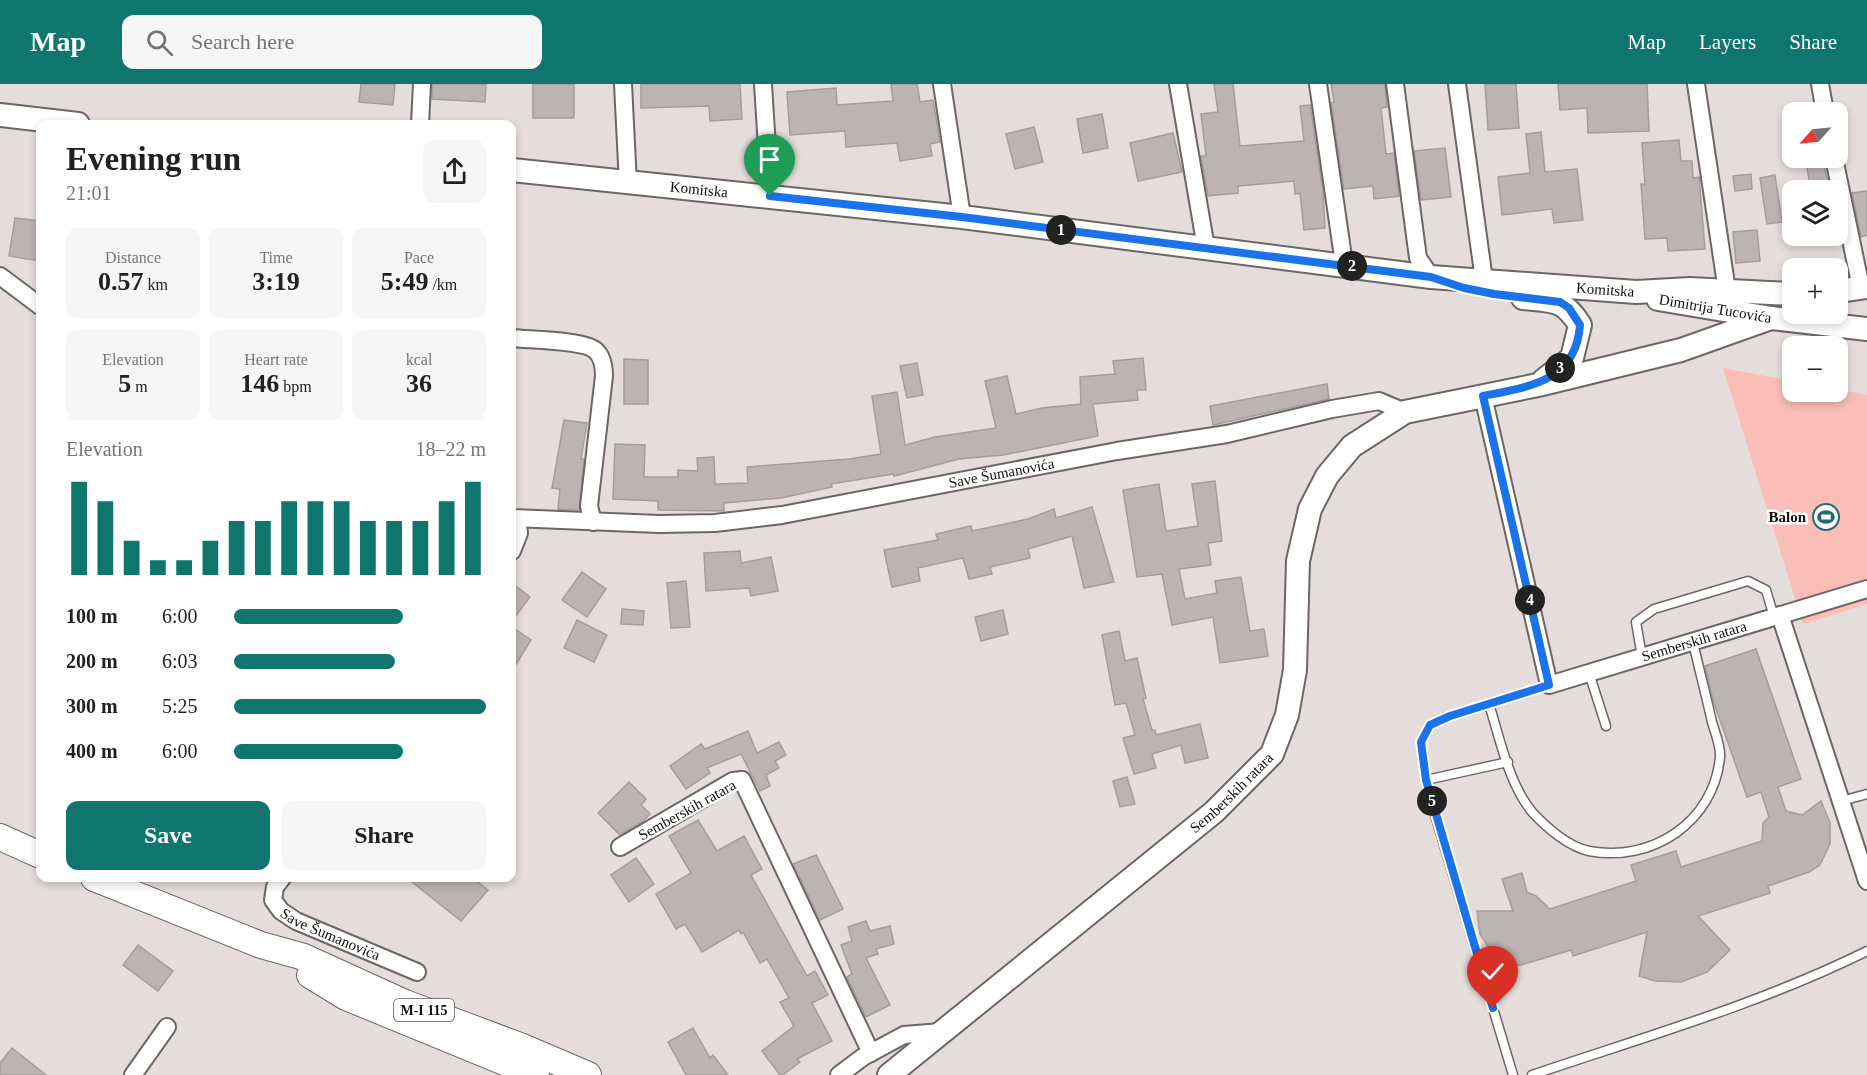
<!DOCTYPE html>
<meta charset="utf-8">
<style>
body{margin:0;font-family:"Times New Roman",serif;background:#f6f6f6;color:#202124;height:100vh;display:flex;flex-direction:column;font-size:22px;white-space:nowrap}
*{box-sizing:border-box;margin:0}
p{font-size:20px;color:#757577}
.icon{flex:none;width:33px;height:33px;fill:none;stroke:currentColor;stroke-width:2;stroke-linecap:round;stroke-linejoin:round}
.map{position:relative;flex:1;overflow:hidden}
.panel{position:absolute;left:36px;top:36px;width:480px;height:762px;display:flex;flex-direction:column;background:#fff;border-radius:12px;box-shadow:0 3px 9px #0003}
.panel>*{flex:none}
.needle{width:39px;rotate:243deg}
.buttons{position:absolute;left:1782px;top:18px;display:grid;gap:12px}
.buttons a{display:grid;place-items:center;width:66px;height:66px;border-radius:12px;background:#fff;box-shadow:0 3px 9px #0003;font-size:30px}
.pin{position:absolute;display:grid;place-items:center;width:51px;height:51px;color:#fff;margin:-62px -26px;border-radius:50% 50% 50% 0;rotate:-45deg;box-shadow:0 0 6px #0007}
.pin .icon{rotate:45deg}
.km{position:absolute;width:30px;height:30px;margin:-15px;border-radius:50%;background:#222;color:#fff;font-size:16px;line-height:30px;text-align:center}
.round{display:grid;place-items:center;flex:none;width:63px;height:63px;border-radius:12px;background:#f6f6f6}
.head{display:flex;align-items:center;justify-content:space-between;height:102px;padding:0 30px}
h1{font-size:33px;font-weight:700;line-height:45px}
.figures{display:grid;grid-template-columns:repeat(3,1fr);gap:9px;height:102px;padding:6px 30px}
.figures div{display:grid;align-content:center;border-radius:12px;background:#f6f6f6;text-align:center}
.figures b{font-size:26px;font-weight:700}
.figures small{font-size:16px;font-weight:400}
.figures p{font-size:16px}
.chart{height:168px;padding:12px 30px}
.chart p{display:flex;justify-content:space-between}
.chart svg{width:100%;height:108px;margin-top:6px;stroke:#0f766e;stroke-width:6}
.action{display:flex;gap:12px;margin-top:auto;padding:12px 30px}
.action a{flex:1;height:69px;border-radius:12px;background:#0f766e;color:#fff;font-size:24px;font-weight:700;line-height:69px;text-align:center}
.action a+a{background:#f6f6f6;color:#202124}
ul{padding:0 30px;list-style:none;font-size:20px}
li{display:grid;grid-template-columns:96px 72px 1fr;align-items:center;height:45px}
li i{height:15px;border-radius:8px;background:#0f766e}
header{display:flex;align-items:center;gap:36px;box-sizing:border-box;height:84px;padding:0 30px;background:#0f766e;color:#fff}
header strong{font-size:28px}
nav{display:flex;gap:33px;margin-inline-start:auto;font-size:21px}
.search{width:420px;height:54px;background:#f6f6f6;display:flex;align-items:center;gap:15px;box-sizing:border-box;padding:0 21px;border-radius:12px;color:#757577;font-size:22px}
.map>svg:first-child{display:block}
.green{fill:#fbbeb7}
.building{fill:#bcb4b3;stroke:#a49d9c;stroke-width:1.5}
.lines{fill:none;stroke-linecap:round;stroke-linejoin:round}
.lane-casing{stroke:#6d6665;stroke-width:11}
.street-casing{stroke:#6d6665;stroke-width:20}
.secondary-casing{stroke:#6d6665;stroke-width:26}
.primary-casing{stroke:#6d6665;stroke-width:28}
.lane{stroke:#fff;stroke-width:8}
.street{stroke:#fff;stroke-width:16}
.secondary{stroke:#fff;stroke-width:22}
.primary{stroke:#fff;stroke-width:26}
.route-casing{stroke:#fff;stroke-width:12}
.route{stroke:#1a73e8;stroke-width:8}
.labels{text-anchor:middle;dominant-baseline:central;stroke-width:5;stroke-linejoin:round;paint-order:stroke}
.shield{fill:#fff;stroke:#585656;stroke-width:1.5}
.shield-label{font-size:14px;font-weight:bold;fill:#100e0d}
.street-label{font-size:15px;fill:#100e0d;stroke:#fff}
.poi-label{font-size:15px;font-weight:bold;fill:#100e0d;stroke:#fff;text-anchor:end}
</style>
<header>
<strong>Map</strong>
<div class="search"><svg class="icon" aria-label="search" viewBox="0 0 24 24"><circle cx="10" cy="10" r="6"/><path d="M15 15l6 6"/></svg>Search here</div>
<nav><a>Map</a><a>Layers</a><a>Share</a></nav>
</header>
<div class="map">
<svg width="1867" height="991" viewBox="0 0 1867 991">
<rect width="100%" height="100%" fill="#e5dddc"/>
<!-- green -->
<path class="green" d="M1723,284L1792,297V308L1838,305L1867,311V520L1803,540Z"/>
<!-- building -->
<g class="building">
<path d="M361,0H395L393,21L359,18Z"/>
<path d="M432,0H486L485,18L432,15Z"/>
<rect x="533" y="0" width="41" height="34"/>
<path d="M641,0H740L742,35L710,37L709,22L641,24Z"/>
<path d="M891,0H917L920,18L933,16L940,58L930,60L932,72L900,77L897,59L846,63L845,47L790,51L787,8L836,4L837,21L893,17Z"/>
<path d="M1214,0H1233L1240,62L1304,57L1300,22L1310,21L1323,107L1325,144L1304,146L1300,109L1295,110L1294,97L1238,102V109L1208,112L1201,72H1206L1201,30L1218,28Z"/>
<path d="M1331,0H1385L1387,23L1381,24L1386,70L1394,69L1399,112L1374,115L1373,102L1344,105L1331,19L1334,18Z"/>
<path d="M1485,0H1516L1519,44L1488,46Z"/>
<path d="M1558,0H1647L1649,47L1588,49L1587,24L1560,26Z"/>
<path d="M1102,30L1108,64L1083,69L1077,35Z"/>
<path d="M1034,43L1043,78L1015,85L1006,50Z"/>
<path d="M1541,48L1545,88L1577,85L1583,136L1554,139L1552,125L1502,131L1498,93L1530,89L1526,50Z"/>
<path d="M1173,49L1182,88L1138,97L1130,59Z"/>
<path d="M1679,56L1681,77H1692L1693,94L1699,93L1705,165L1668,167L1667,154L1645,155L1641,100H1645L1642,59Z"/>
<path d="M1445,64L1451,113L1421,116L1414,67Z"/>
<path d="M1805,74H1822L1830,106H1811Z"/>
<path d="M1751,90L1752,105L1735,107L1733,92Z"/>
<path d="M1775,91L1782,138L1767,140L1760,94Z"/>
<path d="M1867,107V151L1861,153L1852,109Z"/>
<path d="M15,134L40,137V177L9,172Z"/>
<path d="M1757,146L1760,177L1736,179L1733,148Z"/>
<path d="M1143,274L1146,306H1137L1138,316L1093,320L1098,352L1003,371L959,375L894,392L893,390L831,400L832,403L781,414L724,419V427L658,426V417L613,415L615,360L645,361L644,393H678V386L698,387L697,374L714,373L715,400L748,399L747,383L849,375L881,370L872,312L897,308L905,361L935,353L996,344L985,297L1007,292L1016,330L1042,324L1081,320L1080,293L1115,290L1113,277Z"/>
<path d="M624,275L648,276V320H624Z"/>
<path d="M917,279L923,311L907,314L900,282Z"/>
<path d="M1327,300L1329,315L1213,341L1210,322Z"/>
<path d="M564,336L587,339L581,375H584L579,426L558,425L560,405L552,404Z"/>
<path d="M1215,397L1222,457L1208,459L1211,481L1179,485L1185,515L1217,509L1215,497L1241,493L1250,547L1264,545L1268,572L1220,579L1213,533L1172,541L1162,490L1137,493L1123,406L1159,400L1166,447L1198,442L1192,400Z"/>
<path d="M1092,423L1114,498L1084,504L1072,452L1028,465L1030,474L990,483L992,490L969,495L963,474L918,484L920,497L892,503L884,466L938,456L936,450L971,442L972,447L1028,435L1054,425L1056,434Z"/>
<path d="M740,467L741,479L771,473L778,507L751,512L749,504L706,507L704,469Z"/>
<path d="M582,488L606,505L587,533L562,516Z"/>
<path d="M686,497L690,543L671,544L667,499Z"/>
<path d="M512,499L530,513L512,537Z"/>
<path d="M622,525L644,527L643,541L621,540Z"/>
<path d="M1003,526L1008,550L981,557L975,533Z"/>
<path d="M577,536L607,551L594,578L564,564Z"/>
<path d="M512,543L531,556L512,587Z"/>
<path d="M1119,547L1125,577L1137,574L1146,614L1143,615L1152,646H1155L1156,651L1200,640L1208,674L1185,679L1181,661L1152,670L1156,684L1134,690L1123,654L1135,651L1126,619L1115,621L1102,551Z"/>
<path d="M1756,565L1801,695L1778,703L1786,727L1802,731L1821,717L1830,739V760L1820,781L1809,788L1768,802L1770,809L1698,832L1730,866L1707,888L1681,898L1655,897L1639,892L1647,848L1573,872L1571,866L1521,881L1507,882L1495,874L1480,850L1477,827H1513L1502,795L1522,789L1527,808L1536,812L1550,825L1636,797L1631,781L1676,767L1681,783L1762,757L1763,739L1769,733L1761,708L1747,713L1713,616L1705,582Z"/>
<path d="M748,647L757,669L779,658L786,671L775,677L779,684L766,691L770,702L760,707L741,670L707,684L710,689L686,705L670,682L701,660L705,665Z"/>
<path d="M1127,693L1135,720L1120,723L1113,697Z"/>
<path d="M629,698L646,715L641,721L650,730L642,738L620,751L598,729Z"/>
<path d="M698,736L717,767L744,752L762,785L751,791L807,892L815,887L828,911L812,919L832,957L797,975L800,978L783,991H780L762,967L794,942L780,918L789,914L767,875L760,879L743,848L741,850L739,846L702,868L685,840L676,845L656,810L691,789L669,752Z"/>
<path d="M816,771L843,825L820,836L793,780Z"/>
<path d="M636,774L654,800L629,818L611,791Z"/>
<path d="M407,794H473L488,806L461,837Z"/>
<path d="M866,837L870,847L890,842L894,860L876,865L878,870L866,874L890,921L866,933L847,893L852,890L841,861L852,857L848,843Z"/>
<path d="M138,861L173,887L158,907L123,881Z"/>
<path d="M693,944L710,974L713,971L728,991H686L668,958Z"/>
<path d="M12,964L46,991H0V979Z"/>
</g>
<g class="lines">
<defs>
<g id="lane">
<path d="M1642,573L1636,538L1654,525L1748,497L1766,506L1774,533"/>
<path d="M1589,589L1606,642"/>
<path d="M1489,620C1500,655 1509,701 1533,729C1547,744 1569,763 1589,767C1652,779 1714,738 1720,673C1721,662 1715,649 1712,638C1706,611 1699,585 1693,558"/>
<path d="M1426,696L1508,678"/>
<path d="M1841,717L1867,710"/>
<path d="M1513,991L1433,724L1426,696L1421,658L1430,641L1450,632L1549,601"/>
<path d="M1532,991C1644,953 1760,920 1867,867"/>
</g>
<g id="street">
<path d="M623,0L628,100"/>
<path d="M763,0L770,112"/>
<path d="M942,0L962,133"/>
<path d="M1178,0L1206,164"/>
<path d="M1318,0L1344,180"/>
<path d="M1395,0L1418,174L1431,193"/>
<path d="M1457,0L1484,196"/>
<path d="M1696,0L1727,207"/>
<path d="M1820,0L1825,28"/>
<path d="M420,40L422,0"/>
<path d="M1834,74L1861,204"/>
<path d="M0,192L40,222"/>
<path d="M512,254C529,256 583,256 595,266C602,272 604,283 604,292L589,422L593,438"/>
<path id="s1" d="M1483,312L1549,601L1867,505"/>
<path id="s2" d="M512,434L659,440L715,439L782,431L1117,367L1227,350L1332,325L1379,317L1405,328"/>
<path d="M512,467L519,449L517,435"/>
<path d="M1780,531L1867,797"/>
<path d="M620,763L733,697L742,696L871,969"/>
<path id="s3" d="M282,794L275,803L273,816L281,827L296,837L417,888"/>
<path d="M133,991L167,943"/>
<path d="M839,991L863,973L904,951L941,948"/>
</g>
<g id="secondary">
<path d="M0,31L78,40"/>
<path id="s4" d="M512,86L962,133L1431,193L1636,208L1690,205L1792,210"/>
<path d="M1838,207L1867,203"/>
<path d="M1523,214C1553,217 1563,214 1580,241L1572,274L1544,296"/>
<path id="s5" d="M1658,215L1771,234L1867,245"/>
<path id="s6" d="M889,991L1214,728L1272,670L1287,631L1295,586L1298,477L1310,425L1327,392L1352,362L1405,328L1538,301L1681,266L1771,234"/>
</g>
<g id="primary">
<path d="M0,753L40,771"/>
<path d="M94,794L261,861L304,873L405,919L520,962L588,991"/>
<path d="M310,891L346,913L536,991"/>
</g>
</defs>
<!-- lane casing -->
<use href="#lane" class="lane-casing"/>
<!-- street casing -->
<use href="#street" class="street-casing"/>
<!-- secondary casing -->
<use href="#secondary" class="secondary-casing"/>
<!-- primary casing -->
<use href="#primary" class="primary-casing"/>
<!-- lane -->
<use href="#lane" class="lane"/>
<!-- street -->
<use href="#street" class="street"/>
<!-- secondary -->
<use href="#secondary" class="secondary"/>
<!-- primary -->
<use href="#primary" class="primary"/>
</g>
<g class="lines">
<defs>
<path id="route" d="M770,112L962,133L1431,193L1464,204L1494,210L1560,218L1569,224L1580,241C1576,298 1528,303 1483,312L1549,601L1450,632L1430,641L1421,658L1426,696L1493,924"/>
</defs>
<!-- route casing -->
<use href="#route" class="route-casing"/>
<!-- route -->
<use href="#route" class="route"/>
</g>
<!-- icons -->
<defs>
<symbol id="stadium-ring" viewBox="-11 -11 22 22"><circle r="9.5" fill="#fff" stroke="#1f6a73" stroke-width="1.5"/><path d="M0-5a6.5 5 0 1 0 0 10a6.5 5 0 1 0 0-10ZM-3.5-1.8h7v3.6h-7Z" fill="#1f6a73"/></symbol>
</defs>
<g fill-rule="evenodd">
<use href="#stadium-ring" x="1811" y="418" width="30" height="30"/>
</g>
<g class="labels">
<!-- shield labels -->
<rect class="shield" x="394" y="915" width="60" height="22" rx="4.5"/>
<g class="shield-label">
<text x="424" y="926">M-I 115</text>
</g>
<!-- street labels -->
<g class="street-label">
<text stroke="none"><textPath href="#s4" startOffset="188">Komitska</textPath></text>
<text stroke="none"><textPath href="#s4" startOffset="1100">Komitska</textPath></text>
<text stroke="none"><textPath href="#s5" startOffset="58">Dimitrija Tucovića</textPath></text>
<text stroke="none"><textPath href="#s2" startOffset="494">Save Šumanovića</textPath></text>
<text stroke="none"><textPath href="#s1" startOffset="448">Semberskih ratara</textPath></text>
<text stroke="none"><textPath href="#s6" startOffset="444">Semberskih ratara</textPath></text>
<text transform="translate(687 726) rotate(-29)">Semberskih ratara</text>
<text stroke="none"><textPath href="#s3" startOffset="93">Save Šumanovića</textPath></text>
</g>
<!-- poi labels -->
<g class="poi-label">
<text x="1806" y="433">Balon</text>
</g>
</g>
</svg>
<div class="buttons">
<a><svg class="needle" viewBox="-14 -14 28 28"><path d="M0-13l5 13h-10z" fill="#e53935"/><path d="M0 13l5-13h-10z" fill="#757577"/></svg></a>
<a><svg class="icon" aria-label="layers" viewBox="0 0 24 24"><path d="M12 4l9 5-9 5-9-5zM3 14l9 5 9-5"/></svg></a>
<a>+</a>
<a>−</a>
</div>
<div class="pin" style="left:770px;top:112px;background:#1e9e55"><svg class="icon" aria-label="arrive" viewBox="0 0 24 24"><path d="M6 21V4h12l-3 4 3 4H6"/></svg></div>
<div class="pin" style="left:1493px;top:924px;background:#d93025"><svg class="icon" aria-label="check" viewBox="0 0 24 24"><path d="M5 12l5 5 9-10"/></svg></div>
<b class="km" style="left:1061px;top:146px">1</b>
<b class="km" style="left:1352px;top:182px">2</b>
<b class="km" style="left:1560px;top:284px">3</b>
<b class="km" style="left:1530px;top:516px">4</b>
<b class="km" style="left:1432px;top:717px">5</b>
<section class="panel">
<div class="head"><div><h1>Evening run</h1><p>21:01</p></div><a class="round"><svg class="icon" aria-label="share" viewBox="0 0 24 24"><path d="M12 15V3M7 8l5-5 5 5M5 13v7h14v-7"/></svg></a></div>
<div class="figures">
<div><p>Distance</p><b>0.57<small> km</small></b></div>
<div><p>Time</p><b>3:19</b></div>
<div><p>Pace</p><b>5:49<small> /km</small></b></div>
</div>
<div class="figures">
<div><p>Elevation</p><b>5<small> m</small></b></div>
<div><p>Heart rate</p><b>146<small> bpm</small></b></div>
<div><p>kcal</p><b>36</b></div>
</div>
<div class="chart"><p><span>Elevation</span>18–22 m</p>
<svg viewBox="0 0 160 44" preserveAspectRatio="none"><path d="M5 44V6M15 44V14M25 44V30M35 44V38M45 44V38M55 44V30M65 44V22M75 44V22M85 44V14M95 44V14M105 44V14M115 44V22M125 44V22M135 44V22M145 44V14M155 44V6"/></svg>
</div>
<ul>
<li><b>100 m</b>6:00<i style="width:67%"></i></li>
<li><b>200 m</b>6:03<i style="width:64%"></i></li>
<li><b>300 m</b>5:25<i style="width:100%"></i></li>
<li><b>400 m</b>6:00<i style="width:67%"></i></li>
</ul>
<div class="action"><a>Save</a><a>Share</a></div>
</section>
</div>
